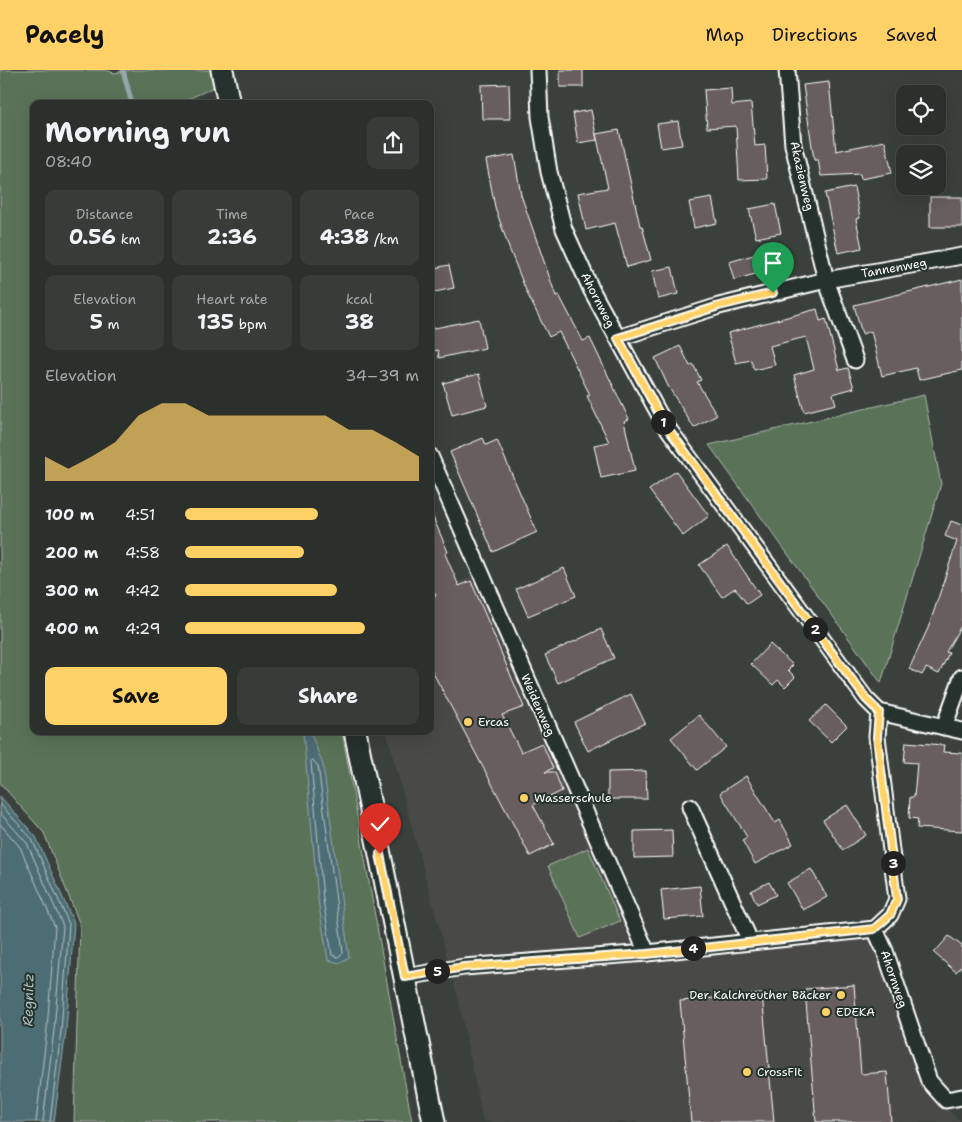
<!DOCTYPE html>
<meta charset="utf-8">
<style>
body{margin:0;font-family:"Shantell Sans",sans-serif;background:#383c39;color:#f1f3f6;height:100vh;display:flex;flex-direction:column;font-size:19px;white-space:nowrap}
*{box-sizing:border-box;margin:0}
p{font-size:16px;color:#a6a9aa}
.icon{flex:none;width:28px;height:28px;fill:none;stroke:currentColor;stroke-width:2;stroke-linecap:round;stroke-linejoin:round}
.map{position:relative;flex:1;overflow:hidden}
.panel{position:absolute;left:30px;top:30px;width:404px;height:635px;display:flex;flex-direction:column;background:#2c302d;border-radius:10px;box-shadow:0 5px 20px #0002,0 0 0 1px #484b49}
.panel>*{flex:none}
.controls{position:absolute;left:896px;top:15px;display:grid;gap:10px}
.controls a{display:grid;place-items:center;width:50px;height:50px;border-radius:10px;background:#2c302d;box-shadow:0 5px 20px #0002,0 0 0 1px #484b49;font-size:25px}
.pin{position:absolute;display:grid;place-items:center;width:42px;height:42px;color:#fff;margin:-51px -21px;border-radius:50% 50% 50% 0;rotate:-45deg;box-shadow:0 0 5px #0007}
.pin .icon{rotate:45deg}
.km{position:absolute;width:25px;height:25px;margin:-12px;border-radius:50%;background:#222;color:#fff;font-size:14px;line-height:25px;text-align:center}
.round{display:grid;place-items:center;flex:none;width:52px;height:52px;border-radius:10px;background:#383c39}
.headline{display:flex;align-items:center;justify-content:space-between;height:85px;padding:0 15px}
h1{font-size:28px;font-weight:700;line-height:38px}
.stats{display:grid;grid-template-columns:repeat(3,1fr);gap:8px;height:85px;padding:5px 15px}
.stats div{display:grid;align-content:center;border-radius:10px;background:#383c39;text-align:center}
.stats b{font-size:21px;font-weight:700}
.stats small{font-size:14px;font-weight:400}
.stats p{font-size:14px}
.chart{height:140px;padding:10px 15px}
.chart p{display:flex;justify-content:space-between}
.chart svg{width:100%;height:90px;margin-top:5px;fill:#ffd166;opacity:.7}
.button{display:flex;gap:10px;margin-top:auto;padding:10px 15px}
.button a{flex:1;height:58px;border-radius:10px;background:#ffd166;color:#111;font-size:20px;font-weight:700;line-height:58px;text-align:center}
.button a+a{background:#383c39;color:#f1f3f6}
ul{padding:0 15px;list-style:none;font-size:16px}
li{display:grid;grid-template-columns:80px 60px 1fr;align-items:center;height:38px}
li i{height:12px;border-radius:6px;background:#ffd166}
header{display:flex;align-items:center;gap:30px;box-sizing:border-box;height:70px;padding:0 25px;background:#ffd166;color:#111}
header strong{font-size:24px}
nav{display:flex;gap:28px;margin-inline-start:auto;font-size:18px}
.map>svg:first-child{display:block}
.built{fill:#484946}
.green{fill:#5a7359;stroke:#acb9ac}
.water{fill:#4d6d74;stroke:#94a7ac}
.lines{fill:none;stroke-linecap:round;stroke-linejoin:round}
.shore{stroke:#b8c5c7;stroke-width:1}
.stream{stroke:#94a7ac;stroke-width:5}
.building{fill:#685d5f;stroke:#fff}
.street-casing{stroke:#fff;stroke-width:19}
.secondary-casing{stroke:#fff;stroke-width:25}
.street{stroke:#26332d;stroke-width:15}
.secondary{stroke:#26332d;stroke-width:21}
.route-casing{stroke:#fff;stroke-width:10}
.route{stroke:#ffd166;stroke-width:6}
.poi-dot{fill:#ffd166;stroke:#26332d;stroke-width:2}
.labels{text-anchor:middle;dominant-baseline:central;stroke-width:4;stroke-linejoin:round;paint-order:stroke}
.street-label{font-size:12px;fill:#fff;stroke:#26332d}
.poi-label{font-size:12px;fill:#fff;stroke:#26332d;text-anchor:start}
.water-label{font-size:14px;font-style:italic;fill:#afbdc0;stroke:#26332d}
</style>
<header>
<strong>Pacely</strong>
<nav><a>Map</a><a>Directions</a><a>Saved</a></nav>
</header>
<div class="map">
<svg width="962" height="1052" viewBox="0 0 962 1052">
<rect width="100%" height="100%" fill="#3a403c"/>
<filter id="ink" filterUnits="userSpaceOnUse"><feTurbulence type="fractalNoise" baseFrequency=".02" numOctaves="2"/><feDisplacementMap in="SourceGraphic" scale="10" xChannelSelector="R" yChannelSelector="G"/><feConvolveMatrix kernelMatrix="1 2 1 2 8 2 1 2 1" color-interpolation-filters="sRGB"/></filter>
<g filter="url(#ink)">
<!-- built -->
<path class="built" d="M473,505L639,878L886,853L925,1019L962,1052H483L459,932L386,661H430V525Z"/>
<!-- green -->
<g class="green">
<path d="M0,0H105L114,3L131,0H210L214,17L178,34H34V661H342L412,1052H74L80,855L44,763L0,713Z"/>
<path d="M924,325L941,414L881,613L709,375Z"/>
<path d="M588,778L620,851L580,868L548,796Z"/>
</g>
<!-- water -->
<g class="water">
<path d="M303,661H310L323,695L349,887L339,893L328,890L318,830Z"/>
<path d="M0,726L36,767L74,853L66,961L54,1052H0Z"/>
</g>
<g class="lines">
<!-- shore -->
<g class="shore">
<path d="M313,690L318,696L343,883L338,887L332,885L323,829L311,692Z"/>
<path d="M0,734L32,769L69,854L61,961L50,1052"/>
<path d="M0,743L27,773L63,856L54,960L43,1052"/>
<path d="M0,754L20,777L55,857L47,959L36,1052"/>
</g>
<!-- stream -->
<path class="stream" d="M123,0L132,34"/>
</g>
<!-- building -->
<g class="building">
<rect x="560" y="0" width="23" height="17"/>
<path d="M829,12L836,81L885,71L892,103L861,109L860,104L821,106L818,90H814L803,15Z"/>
<path d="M509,14L510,49H482L481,15Z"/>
<path d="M731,18L732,35L751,33L755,76L765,75L767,109L739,110L736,56L707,58L704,20Z"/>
<path d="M591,40L597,70L578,73L573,43Z"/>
<path d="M678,51L682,75L661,78L657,54Z"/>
<path d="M619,60L640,156H642L651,190L627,197L615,153L586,160L578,123L608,118L596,64Z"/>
<path d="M514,85L521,125L556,226L559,225L583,271L590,268L629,349L624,351L635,401L601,408L594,375L609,372L587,326L590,325L559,262L549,267L527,223L509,178L495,137L486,90Z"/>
<path d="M854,117L860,148L856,149L862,178L838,183L825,123Z"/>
<rect x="930" y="127" width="32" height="30"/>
<path d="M712,128L717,153L694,158L689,132Z"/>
<path d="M775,134L781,163L756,168L749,139Z"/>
<path d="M764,182L769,200L734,210L729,192Z"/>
<path d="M449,195L454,218L430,223V199Z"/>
<path d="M672,197L678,224L658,229L652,201Z"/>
<path d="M962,209V300L919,310L916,298L882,306L871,261L862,264L854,235Z"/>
<path d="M817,239L820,251L826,249L839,300L848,298L854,318L833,324L836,334L804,342L794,305L814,299L806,267L770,276L775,295L754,300L751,290L736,293L728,263Z"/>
<path d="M479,249L485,278L439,288L438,280L430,282V259Z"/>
<path d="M680,276L690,296L693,294L701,310L697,312L717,345L694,358L668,316L655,288Z"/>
<path d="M479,304L487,336L452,345L443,313Z"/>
<path d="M483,368L486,375L497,370L537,462L493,482L450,382Z"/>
<path d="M676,401L709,446L683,466L649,420Z"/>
<path d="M430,440L448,482L445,484L459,516L471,511L524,637L502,645L521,682L542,673L553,698L545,702H555L562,721L533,735L554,774L530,786L430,597V528L436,526L430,514Z"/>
<path d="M951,451L962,455V554L946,582L949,583L939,604L926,598L922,605L909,599L929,556L957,471L945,466Z"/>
<path d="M727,476L760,525L747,534L735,518L722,527L699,495Z"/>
<path d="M564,498L576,526L528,546L516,519Z"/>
<path d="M601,559L614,588L558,613L545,585Z"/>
<path d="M770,574L793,595L788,600L795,607L785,617L778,610L773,615L751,594Z"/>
<path d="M631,624L645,653L588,681L574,652Z"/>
<path d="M826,635L847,656L831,672L809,651Z"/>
<path d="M699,645L726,677L697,700L671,668Z"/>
<path d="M906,672L944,675L943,682L962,683V761L917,758L918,749L909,748L910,727H914L917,693L904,692Z"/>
<path d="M646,701L647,729H608V702Z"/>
<path d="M746,706L775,753L780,750L793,774L755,794L742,770L747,767L720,723Z"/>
<path d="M847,735L866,765L843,780L823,750Z"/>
<path d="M672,760L673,787L634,788V761Z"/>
<path d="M811,799L827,827L803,840L787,813Z"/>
<path d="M769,812L776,825L757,834L751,821Z"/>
<path d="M700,816L703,846L664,849L661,820Z"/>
<path d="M949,866L962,876V895L956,902L934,883Z"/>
<path d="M854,915L861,1004L887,1002L891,1052H816L805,919Z"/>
<path d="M762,924L774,1052H691L680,931Z"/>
</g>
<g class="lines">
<defs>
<g id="street">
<path d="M538,0L540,47L549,102L564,159L592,221L664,353L866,629L879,642L877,667L897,829L890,845L875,859"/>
<path d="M787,0L793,75L826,210L855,290"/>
<path d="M618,268L719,236L826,210L962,186"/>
<path d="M430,386L647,883"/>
<path d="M879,642L962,661"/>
<path d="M944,657L962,607"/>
<path d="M690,737L750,871"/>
<path d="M875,859L885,881L929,1011L946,1030L962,1027"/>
<path d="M405,907L464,897L647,883L875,859"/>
</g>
<g id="secondary">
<path d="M222,0L229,34"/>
<path d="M355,661L434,1052"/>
</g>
</defs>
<!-- street casing -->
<use href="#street" class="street-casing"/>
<!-- secondary casing -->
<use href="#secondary" class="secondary-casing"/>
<!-- street -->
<use href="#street" class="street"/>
<!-- secondary -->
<use href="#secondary" class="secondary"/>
</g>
</g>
<g class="lines" filter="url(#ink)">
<defs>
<path id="route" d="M380,784L405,907L464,897L647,884L874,859L890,845L897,829L877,667L879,642L866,629L664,353L618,268L719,236L773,223"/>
</defs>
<!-- route casing -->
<use href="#route" class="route-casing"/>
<!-- route -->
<use href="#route" class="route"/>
</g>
<!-- markers -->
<g class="poi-dot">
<circle cx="468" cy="652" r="5"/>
<circle cx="524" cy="728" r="5"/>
<circle cx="841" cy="925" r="5"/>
<circle cx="826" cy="942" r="5"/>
<circle cx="747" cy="1002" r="5"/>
</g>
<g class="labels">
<!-- street labels -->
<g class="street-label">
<text transform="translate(802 106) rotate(77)">Akazienweg</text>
<text transform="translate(894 198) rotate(-10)">Tannenweg</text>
<text transform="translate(598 230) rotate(63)">Ahornweg</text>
<text transform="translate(538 635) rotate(66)">Weidenweg</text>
<text transform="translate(894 909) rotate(71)">Ahornweg</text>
</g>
<!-- poi labels -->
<g class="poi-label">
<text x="478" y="652">Ercas</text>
<text x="534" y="728">Wasserschule</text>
<text x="831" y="925" text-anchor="end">Der Kalchreuther Bäcker</text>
<text x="836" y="942">EDEKA</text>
<text x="757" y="1002">CrossFit</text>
</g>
<!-- water labels -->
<g class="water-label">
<text transform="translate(28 930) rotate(-89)">Regnitz</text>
</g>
</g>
</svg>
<div class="controls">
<a><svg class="icon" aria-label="locate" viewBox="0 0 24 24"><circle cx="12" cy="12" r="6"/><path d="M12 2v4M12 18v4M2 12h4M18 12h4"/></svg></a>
<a><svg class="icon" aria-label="layers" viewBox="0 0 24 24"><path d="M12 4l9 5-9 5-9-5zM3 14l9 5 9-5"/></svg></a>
</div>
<div class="pin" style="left:773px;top:223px;background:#1e9e55"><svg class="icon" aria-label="arrive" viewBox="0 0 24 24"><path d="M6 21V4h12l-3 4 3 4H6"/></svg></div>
<div class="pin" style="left:380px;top:784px;background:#d93025"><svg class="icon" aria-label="check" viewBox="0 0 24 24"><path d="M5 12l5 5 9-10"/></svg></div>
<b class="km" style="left:663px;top:352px">1</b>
<b class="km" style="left:815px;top:559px">2</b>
<b class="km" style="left:893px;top:793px">3</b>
<b class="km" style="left:693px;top:878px">4</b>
<b class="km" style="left:437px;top:901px">5</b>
<section class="panel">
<div class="headline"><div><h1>Morning run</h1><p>08:40</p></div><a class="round"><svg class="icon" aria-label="share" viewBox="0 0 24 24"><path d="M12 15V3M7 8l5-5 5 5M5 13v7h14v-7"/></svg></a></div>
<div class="stats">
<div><p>Distance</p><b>0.56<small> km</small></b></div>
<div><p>Time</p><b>2:36</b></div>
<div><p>Pace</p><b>4:38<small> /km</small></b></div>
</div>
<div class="stats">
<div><p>Elevation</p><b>5<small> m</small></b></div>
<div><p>Heart rate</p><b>135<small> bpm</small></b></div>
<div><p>kcal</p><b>38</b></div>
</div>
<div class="chart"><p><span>Elevation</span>34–39 m</p>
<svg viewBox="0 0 160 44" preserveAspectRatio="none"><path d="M0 44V32L10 38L20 32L30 25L40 12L50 6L60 6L70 12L80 12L90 12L100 12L110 12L120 12L130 19L140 19L150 25L160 32V44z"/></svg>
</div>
<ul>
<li><b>100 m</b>4:51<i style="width:57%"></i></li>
<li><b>200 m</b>4:58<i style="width:51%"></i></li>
<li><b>300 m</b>4:42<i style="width:65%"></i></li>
<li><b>400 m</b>4:29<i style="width:77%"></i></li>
</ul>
<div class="button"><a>Save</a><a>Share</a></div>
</section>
</div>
